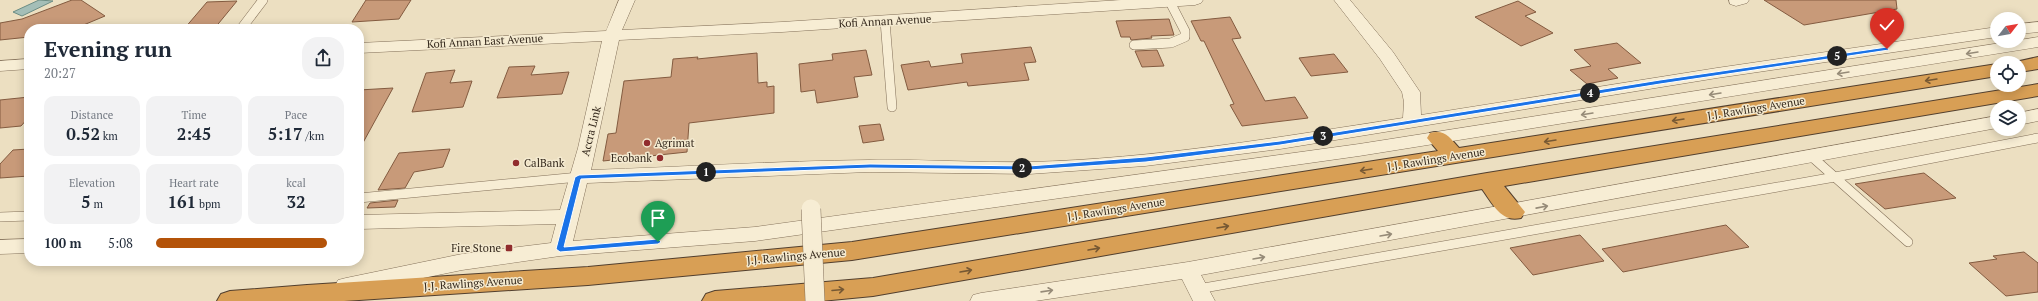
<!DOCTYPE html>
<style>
body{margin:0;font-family:"PT Serif",serif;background:#f2f2f3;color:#1f2937;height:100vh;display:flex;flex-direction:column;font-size:15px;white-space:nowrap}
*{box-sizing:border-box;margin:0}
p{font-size:13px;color:#747a83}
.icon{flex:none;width:22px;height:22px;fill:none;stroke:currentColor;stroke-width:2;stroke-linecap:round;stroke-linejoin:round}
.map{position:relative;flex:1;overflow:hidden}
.details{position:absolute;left:24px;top:24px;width:340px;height:242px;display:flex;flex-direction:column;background:#fff;border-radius:16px;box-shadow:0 2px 10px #0003}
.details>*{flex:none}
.needle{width:26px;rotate:59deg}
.controls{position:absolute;left:1990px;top:12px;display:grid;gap:8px}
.controls a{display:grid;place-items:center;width:36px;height:36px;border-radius:50%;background:#fff;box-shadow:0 2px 10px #0003;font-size:20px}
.pin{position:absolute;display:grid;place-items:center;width:34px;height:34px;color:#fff;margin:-41px -17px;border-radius:50% 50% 50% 0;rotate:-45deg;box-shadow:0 0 4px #0007}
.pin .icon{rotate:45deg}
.km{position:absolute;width:20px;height:20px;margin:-10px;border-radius:50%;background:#222;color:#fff;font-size:11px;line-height:20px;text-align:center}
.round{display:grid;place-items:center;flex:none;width:42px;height:42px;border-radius:16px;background:#f2f2f3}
.head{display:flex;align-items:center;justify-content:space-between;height:68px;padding:0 20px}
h1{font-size:22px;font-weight:800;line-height:30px}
.figures{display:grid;grid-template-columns:repeat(3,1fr);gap:6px;height:68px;padding:4px 20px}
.figures div{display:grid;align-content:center;border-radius:10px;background:#f2f2f3;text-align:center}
.figures b{font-size:17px;font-weight:800}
.figures small{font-size:11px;font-weight:400}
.figures p{font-size:11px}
ul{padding:0 20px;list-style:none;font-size:13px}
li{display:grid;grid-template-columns:64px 48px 1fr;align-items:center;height:30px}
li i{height:10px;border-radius:5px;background:#b45309}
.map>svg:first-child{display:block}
.water{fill:#a4beb7;stroke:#6b8c84}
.building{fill:#c89a79;stroke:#835b40}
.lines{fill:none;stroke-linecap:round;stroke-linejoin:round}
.lane-casing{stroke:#84715a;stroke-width:10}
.street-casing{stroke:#84715a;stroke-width:1}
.highway-casing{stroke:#523f2e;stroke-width:2}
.lane{stroke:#f7edd4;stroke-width:9}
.street{fill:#f7edd4;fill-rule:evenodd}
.highway{fill:#d89f55;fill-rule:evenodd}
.street-bridge-casing{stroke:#84715a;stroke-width:20;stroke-linecap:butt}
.street-bridge{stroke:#f7edd4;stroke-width:19}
.oneway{stroke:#968b78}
.oneway2{stroke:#765833}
.route{fill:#1a73e8;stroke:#fff}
.poi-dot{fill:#912c2d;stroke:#f4ead0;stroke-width:1.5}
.labels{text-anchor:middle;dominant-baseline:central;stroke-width:3;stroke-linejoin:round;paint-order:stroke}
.street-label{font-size:11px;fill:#35291d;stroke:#f4ead0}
.poi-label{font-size:11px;fill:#35291d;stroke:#f4ead0;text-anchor:start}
</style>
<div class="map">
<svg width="2038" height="301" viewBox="0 0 2038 301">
<rect width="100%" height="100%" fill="#ecdfc1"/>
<!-- water -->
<path class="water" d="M39,0L53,1L22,16L13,12Z"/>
<!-- building -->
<g class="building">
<path d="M72,0H81L105,16L74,29H29V37L0,40V23L22,19Z"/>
<path d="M366,0H411L399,19L352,22Z"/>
<path d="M1764,0H1896L1897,9L1804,25Z"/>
<path d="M237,1L214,29H184L207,2Z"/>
<path d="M1518,1L1536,12L1525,16L1553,33L1521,46L1475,17Z"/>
<path d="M1230,17L1241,38L1232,39L1265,101L1295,97L1308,118L1242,126L1230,105L1234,104L1204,41H1201L1191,21Z"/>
<path d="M1169,19L1174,35L1151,36L1152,38L1131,40L1130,37H1121L1116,21Z"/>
<path d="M1617,43L1641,63L1608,69L1618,78L1587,84L1570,70L1591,66L1574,50Z"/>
<path d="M1031,47L1036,62L1024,63L1029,80L968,86L967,82L908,90L901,65L929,61L931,67L963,63L961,54Z"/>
<path d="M866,50L872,75L854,77L858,97L817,103L815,90L801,92L799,64L833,60L832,54Z"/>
<path d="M1157,50L1164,66L1142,67L1135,51Z"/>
<path d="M757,53L758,83L767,82V87L774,86V113L689,123L687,152L603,161L608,134L616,133L624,81L671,77L673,59L698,57L697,59Z"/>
<path d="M1334,54L1348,72L1311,76L1299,58Z"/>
<path d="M535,66L531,75L569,72L562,94L497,98L509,67Z"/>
<path d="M455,70L450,83L472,81L463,107L412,112L426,73Z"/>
<path d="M393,88L359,150V90Z"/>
<path d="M29,97V117L21,126L0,128V100Z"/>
<path d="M880,124L884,140L863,143L859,126Z"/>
<path d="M29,149V176L0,178V164L13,150Z"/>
<path d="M450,149L443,167L414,172L405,188L378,190L399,153Z"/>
<path d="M1924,173L1956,198L1885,209L1855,184Z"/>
<path d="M398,200L395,207L367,208L370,203Z"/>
<path d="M1726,225L1749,247L1623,272L1602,249Z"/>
<path d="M1580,235L1604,261L1533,275L1510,248Z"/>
<path d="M2024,252L2038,263V292L2006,296L1969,263L1997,259L1993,256Z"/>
</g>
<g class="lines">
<defs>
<g id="lane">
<path d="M885,21L892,107"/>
<path d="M241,29L263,0"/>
<path d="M1134,45L1171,43L1185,37V31L1170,2"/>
<path d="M1811,156L1908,242"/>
<path d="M359,198L579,177"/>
<path d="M0,217L29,216"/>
<path d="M1198,289L1835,177L2038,138"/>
</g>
<g id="street">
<path d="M619,0H635L622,30L782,22L1121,0H1203L1201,3L1195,5L782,32L619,40L591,170C683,167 776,161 869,160C922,159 976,163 1029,162C1154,159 1279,137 1403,118L1404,102L1402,92L1380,59L1334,0H1350L1393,52L1420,92L1421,115L1717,68L1997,27V37L1717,78L1280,149L1145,166L1029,174L869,172L587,183L573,241L755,227L1359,144L2038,37V47L1359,156L755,241L560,256L462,270L346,294L338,292L335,286L338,280L346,278L462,254L551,243L556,224L359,229V215L560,210L578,148L602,41L359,53V43L606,31Z"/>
<path d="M1729,0H1749L1747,3L1736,6L1730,4Z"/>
<path d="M2038,22V32L2019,34V24Z"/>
<path d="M29,59V69L0,71V61Z"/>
<path d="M2038,109V121L2019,125V113Z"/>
<path d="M1997,116V128L1201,275L1215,301H1193L1182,279L1035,301H970L973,295L981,293L1188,262Z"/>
<path d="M29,239V253L0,254V240Z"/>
</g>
<g id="highway">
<path d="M2038,57V69L2019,72V63H2011Z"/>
<path d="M1997,64V76L852,260L588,285L344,301H217L221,294L230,291L307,285L588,267L852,242L1438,151L1427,138L1430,133C1445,129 1450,138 1459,148Z"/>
<path d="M2038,84V96L1504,186L1525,212L1521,218C1501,223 1493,204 1482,189L873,296L821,301H702L706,294L715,291L873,278L1487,173Z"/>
</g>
</defs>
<!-- lane casing -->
<use href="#lane" class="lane-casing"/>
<!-- street casing -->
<use href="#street" class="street-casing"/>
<!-- highway casing -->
<use href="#highway" class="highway-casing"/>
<!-- lane -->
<use href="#lane" class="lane"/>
<!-- street -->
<use href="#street" class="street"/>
<!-- highway -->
<use href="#highway" class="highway"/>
<defs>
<path id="street-bridge" d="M811,209L815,301"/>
</defs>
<!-- street-bridge casing -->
<use href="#street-bridge" class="street-bridge-casing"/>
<!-- street-bridge -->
<use href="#street-bridge" class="street-bridge"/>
</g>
<!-- one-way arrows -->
<defs><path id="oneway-shaft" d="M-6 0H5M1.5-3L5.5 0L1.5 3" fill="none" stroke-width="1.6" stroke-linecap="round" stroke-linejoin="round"/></defs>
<g class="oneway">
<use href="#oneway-shaft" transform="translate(1972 53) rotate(171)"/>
<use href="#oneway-shaft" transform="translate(1843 73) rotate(171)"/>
<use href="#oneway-shaft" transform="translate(1715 94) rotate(171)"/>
<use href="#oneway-shaft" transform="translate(1587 114) rotate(171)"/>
<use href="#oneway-shaft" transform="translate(1542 207) rotate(-11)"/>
<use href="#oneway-shaft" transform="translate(1386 235) rotate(-10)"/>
<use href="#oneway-shaft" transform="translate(1259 258) rotate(-10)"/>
<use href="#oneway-shaft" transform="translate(1047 291) rotate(-8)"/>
</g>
<g class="oneway2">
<use href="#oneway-shaft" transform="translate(1931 80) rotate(171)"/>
<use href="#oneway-shaft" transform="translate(1678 120) rotate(171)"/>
<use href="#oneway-shaft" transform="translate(1550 141) rotate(171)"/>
<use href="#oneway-shaft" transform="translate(1366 170) rotate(171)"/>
<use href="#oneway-shaft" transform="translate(1223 227) rotate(-10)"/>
<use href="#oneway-shaft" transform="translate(1094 249) rotate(-10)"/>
<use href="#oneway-shaft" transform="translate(966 271) rotate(-10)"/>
<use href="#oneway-shaft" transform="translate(838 290) rotate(-5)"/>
</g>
<!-- route -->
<path class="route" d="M1887,47L1889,50L1660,84L1280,145L1146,162L1029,170L870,168L581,179L564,247L658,239L661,242L658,244L560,252L556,249L575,177L579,175L870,164L1029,166L1146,157L1280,141L1660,80Z"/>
<!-- markers -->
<g class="poi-dot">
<circle cx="647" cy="143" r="4"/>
<circle cx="660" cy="158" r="4"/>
<circle cx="516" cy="163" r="4"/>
<rect x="505" y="244" width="8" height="8" rx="2"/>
</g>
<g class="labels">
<!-- street labels -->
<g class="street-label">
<text transform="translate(885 21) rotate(-3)">Kofi Annan Avenue</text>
<text transform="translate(485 41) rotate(-3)">Kofi Annan East Avenue</text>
<text transform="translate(1756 108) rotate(-9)">J.J. Rawlings Avenue</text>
<text transform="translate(591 131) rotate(-76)">Accra Link</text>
<text transform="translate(1436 159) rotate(-9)">J.J. Rawlings Avenue</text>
<text transform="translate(1116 209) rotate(-9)">J.J. Rawlings Avenue</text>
<text transform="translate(796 256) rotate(-5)">J.J. Rawlings Avenue</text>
<text transform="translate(473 283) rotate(-4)">J.J. Rawlings Avenue</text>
</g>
<!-- poi labels -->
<g class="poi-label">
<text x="655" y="143">Agrimat</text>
<text x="652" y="158" text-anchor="end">Ecobank</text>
<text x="524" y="163">CalBank</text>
<text x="501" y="248" text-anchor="end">Fire Stone</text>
</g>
</g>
</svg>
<div class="controls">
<a><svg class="needle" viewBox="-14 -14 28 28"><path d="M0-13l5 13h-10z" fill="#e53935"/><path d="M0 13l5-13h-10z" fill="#747a83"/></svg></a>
<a><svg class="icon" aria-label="locate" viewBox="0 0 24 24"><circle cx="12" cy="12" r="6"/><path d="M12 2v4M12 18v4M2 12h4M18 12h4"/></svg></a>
<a><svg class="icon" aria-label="layers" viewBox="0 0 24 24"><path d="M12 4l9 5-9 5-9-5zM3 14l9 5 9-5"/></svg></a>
</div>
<div class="pin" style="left:658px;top:242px;background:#1e9e55"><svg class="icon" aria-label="arrive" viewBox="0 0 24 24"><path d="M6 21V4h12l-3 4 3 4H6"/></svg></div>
<div class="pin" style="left:1887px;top:49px;background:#d93025"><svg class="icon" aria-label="check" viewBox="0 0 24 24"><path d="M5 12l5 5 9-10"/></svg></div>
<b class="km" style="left:706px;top:172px">1</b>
<b class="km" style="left:1022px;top:168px">2</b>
<b class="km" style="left:1323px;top:136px">3</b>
<b class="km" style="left:1590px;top:93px">4</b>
<b class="km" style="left:1837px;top:56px">5</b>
<section class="details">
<div class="head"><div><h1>Evening run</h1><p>20:27</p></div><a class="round"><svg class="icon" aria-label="share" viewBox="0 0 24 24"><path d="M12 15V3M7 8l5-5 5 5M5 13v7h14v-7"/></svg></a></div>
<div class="figures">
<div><p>Distance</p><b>0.52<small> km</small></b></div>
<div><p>Time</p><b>2:45</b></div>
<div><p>Pace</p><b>5:17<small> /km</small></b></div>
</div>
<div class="figures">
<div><p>Elevation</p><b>5<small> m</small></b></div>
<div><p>Heart rate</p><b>161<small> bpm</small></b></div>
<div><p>kcal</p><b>32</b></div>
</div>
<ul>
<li><b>100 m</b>5:08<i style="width:91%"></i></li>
</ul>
</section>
</div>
